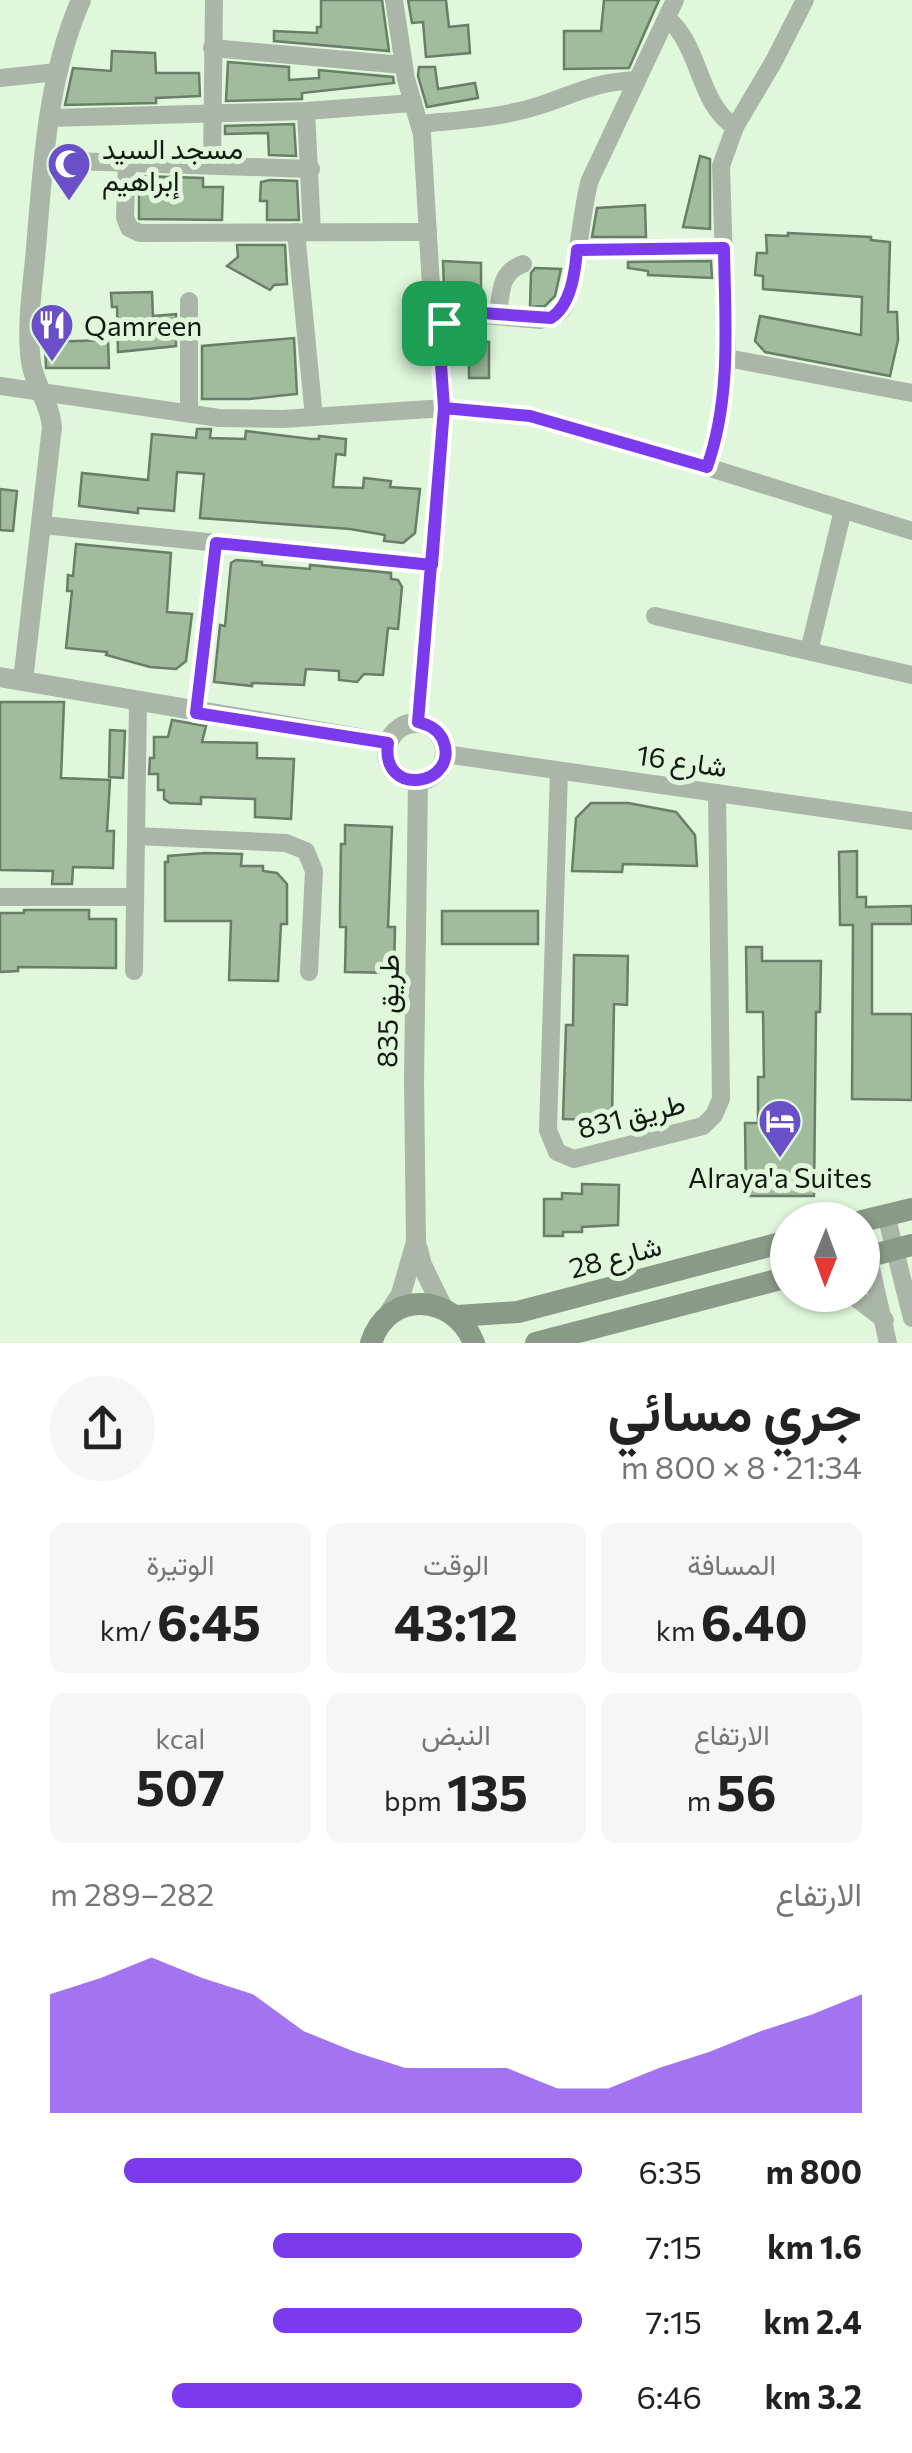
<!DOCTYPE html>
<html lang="ar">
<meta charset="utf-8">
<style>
body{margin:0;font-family:Commissioner,Vazirmatn,sans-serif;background:#f6f6f6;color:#222;direction:rtl;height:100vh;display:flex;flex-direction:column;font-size:38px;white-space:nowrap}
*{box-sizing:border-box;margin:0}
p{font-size:32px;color:#767676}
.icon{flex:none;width:55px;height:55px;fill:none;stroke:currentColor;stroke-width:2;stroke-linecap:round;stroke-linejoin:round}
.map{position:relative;height:1343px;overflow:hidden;direction:ltr}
.details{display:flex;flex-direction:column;background:#fff;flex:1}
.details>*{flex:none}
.needle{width:65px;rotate:181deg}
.tools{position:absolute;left:770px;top:1202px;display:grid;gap:20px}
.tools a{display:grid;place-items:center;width:110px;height:110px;border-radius:50%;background:#fff;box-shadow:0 2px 8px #0004;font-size:50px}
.pin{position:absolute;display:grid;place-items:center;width:85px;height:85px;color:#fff;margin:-42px;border-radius:20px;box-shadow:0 5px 15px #0006}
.round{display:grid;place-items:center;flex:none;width:105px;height:105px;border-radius:52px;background:#f6f6f6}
.head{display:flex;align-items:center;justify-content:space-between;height:170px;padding:0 50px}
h1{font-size:55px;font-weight:700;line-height:75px}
.metrics{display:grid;grid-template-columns:repeat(3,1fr);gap:15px;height:170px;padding:10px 50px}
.metrics div{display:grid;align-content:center;border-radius:15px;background:#f6f6f6;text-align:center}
.metrics b{font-size:50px;font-weight:700}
.metrics small{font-size:28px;font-weight:400}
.metrics p{font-size:28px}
.chart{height:280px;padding:20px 50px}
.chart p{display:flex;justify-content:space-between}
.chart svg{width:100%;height:180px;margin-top:10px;fill:#7c3aed;opacity:.7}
ul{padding:0 50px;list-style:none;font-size:32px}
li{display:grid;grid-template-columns:160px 120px 1fr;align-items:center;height:75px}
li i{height:25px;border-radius:12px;background:#7c3aed}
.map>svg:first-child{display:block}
.building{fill:#a1bb9d;stroke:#697e66;stroke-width:2.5}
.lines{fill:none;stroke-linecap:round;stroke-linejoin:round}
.minor{stroke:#aab6a8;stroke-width:18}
.tertiary{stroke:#aab6a8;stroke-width:20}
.secondary{stroke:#899a86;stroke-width:22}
.route-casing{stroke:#fff;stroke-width:20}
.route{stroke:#7c3aed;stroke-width:12}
.labels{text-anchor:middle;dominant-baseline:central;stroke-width:10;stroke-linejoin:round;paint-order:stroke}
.poi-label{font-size:28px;fill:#121a10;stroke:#e0f7dc;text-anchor:start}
.street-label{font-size:28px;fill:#121a10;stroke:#e0f7dc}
</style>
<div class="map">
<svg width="912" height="1343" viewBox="0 0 912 1343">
<rect width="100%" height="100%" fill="#e0f7dc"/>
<!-- building -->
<g class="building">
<path d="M321,0H382L389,51L274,41V31L317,33V27H321Z"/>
<path d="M408,0H446L449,27L468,25L470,53L426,57L423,22L412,23Z"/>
<path d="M604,0H659L629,68L564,69V31H601Z"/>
<path d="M112,51L155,53L156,73H199L200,96L156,98V103L65,105L73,68L111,71Z"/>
<path d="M228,62L289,67V80L319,78V70L393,77L394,83L302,93V99L226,101Z"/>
<path d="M419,67H435L438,89L475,83L478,98L427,107L418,76Z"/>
<path d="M294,124L296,156L269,155L268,133L225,134V126Z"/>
<path d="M700,156L710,159V229L683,227Z"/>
<path d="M139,176L203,178V187H223L222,220L139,219Z"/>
<path d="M270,180L297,181L299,220H267V201H260L261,182Z"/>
<path d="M645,205L646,237H592L597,208Z"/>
<path d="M788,233L871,237V240L890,242L888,312H897L898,340L890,376L765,352L755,341L760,316L861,335L862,297L763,289V276L755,275L757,253H767L766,235L788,236Z"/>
<path d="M237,245H285L287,284L274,285L270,290L227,266L238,257Z"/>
<path d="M443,261L481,263V288L444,289Z"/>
<path d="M711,261L712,278L648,275V271L628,268V262Z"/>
<path d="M535,268L561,269L555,296L545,306L530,307L531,273Z"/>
<path d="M152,292L153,316L176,314V346L118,352L117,307H112L111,293Z"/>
<path d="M294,338L297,394L249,399H202V346Z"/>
<path d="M108,340L109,368H46L45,342Z"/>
<path d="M469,341L489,342V378H469Z"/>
<path d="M197,429H211L210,438L245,439L246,431L311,439H319V436L346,439L345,455L336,454L333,487L363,488L364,478L391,481L390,487L420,489L415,533L403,543L384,541L385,535L350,529L200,518L204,474L177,472L174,511L138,508V513L79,506L82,473L148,480L152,434L196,438Z"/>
<path d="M0,489L17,491L13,531L0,530Z"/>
<path d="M76,544L171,553L167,612L192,614L186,661L176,669L150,667L106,655L107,652L66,648L72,591H67L68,575L73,576Z"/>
<path d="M236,560L262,562V565L310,569V565L391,573V579L398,580L402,587L398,629L388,628L383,675L364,674L357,682L339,680V671L306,669L304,685L252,683V686L214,682L220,625L225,626L231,563Z"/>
<path d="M0,702H64L61,778L110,780L107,831H114L113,868L73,867L72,884H52L53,871L0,870Z"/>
<path d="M172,720L206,726L202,742L257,743V758L294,759L291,819L255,817V799L201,797V804L170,803L164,799V790H158V774H149L150,758H154V737H168Z"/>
<path d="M110,730L125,731L123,778L109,777Z"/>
<path d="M591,803H628L676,812L695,835L697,866L623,864L622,872L572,871L576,818Z"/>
<path d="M345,825L392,827L388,927H395L394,973L345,972L346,927H340V910L341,844H345Z"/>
<path d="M857,851V897H866V907L912,906V924H872V1014H912V1100L852,1099L853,925H840L839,852Z"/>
<path d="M205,853L242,854L241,866H263V871L277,873L287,884V924H281L278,981L229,980L231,921H165V862H168V856Z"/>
<path d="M24,910H89V919H116V968L18,967V971L0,972V913H24Z"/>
<rect x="442" y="911" width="96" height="33"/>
<path d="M746,947H762V961H821L820,1012H816L814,1196H746L745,1123H758V1077H764L763,1012H747Z"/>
<path d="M574,955L628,956L627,1005L614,1004L612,1120L563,1119L566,1025H573Z"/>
<path d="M582,1184L619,1185L618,1225L582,1227V1232H563V1236H544V1199H562V1193L582,1194Z"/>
</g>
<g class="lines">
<!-- minor -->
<g class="minor">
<path d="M394,0L406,79L422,134L432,303L435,314L444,323"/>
<path d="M668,19C701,47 698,104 735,127"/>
<path d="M212,48L403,65"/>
<path d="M0,78L57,72"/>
<path d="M306,111L312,232"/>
<path d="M49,118L306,111L413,103"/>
<path d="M420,124C459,120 500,118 538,106C578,93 593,82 637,80"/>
<path d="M43,160L311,169"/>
<path d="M127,163L125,217L129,228L140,233L428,232"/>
<path d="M212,165L214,0"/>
<path d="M296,232L314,417"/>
<path d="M577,250L724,248"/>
<path d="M189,301V413"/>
<path d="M498,314C501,292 500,272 523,264"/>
<path d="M727,358L912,393"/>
<path d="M0,386L219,418L283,419L444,408L530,416L707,467L912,531"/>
<path d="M707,467L720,418L727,358L721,166L735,127L774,61L805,0"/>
<path d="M43,525L431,565"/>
<path d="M655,616L912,675"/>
<path d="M809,651L843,510"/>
<path d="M196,713L217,543"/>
<path d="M418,723L444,408L441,329L448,318L461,313L540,320C548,319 556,317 561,311C577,292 580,211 590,180L675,0"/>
<path d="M445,754L912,821"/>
<path d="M559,771L548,1130L557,1152L574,1159L703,1126L714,1115L721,1099L717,793"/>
<path d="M136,836L286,843L306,851L314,871L309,972"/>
<path d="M0,897H135"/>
<path d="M134,971L138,702"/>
<path d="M886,1215L912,1318"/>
<path d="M862,1229L888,1343"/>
<path d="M852,1295L885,1320"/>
</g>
<!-- tertiary -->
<g class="tertiary">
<path d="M0,677L388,743"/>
<path d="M23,681L52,427C50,402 34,385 31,362C26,326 33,284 36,248C43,164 47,78 81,0"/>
<circle cx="416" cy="752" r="29"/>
<path d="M418,1249L422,1265L443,1308"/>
<path d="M387,1316L401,1294L416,1242L414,1081L418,781"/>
</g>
<!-- secondary -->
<g class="secondary">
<path d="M862,1221L912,1209"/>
<path d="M862,1258L912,1245"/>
<path d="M457,1316L518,1312L788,1241"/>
<path d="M371,1343C388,1289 454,1293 474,1343"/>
<path d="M536,1343L788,1277"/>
</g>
</g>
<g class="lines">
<defs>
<path id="route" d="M444,323L439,336L444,408L418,722C429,725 438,729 443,740C461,785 380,800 388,743L196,713L216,543L432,565L444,408L530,416L707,467C732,396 725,321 724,248L577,250C575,273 571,305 551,318L468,312L454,314L444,323"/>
</defs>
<!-- route casing -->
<use href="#route" class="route-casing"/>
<!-- route -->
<use href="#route" class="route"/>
</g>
<!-- icons -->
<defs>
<symbol id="mosque-pin" viewBox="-11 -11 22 30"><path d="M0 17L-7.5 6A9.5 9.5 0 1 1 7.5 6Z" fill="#694fc8" stroke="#e0f7dc"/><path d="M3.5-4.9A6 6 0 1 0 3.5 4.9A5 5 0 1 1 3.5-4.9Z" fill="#fff"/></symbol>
<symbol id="restaurant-pin" viewBox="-11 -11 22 30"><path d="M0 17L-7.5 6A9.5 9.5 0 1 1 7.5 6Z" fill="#694fc8" stroke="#e0f7dc"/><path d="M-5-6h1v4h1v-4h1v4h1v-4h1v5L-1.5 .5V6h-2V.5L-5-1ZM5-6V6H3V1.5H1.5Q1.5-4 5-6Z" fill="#fff"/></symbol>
<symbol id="hotel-pin" viewBox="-11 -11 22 30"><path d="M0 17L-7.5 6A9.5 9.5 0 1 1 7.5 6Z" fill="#694fc8" stroke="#e0f7dc"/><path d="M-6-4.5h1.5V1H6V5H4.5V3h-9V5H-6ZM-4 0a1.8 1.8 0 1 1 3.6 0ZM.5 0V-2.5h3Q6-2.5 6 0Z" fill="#fff"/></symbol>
</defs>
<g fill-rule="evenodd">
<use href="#mosque-pin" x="44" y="139" width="50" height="68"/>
<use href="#restaurant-pin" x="27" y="300" width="50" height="68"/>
<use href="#hotel-pin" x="755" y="1096" width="50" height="68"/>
</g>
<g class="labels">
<!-- poi labels -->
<g class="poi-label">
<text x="102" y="148">مسجد السيد<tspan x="102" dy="32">إبراهيم</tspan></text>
<text x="84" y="325">Qamreen</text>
<text x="780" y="1177" text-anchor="middle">Alraya'a Suites</text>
</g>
<!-- street labels -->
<g class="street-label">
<text transform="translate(682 760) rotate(8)">شارع 16</text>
<text transform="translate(387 1011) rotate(-89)">طريق 835</text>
<text transform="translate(631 1115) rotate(-14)">طريق 831</text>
<text transform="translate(615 1256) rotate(-15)">شارع 28</text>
</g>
</g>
</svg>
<div class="tools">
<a><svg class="needle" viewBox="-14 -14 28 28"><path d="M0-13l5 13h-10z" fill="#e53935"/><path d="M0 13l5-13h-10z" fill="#767676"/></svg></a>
</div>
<div class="pin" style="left:444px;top:323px;background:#1e9e55"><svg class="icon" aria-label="arrive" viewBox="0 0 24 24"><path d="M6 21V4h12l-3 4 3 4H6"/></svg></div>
</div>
<section class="details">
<div class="head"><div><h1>جري مسائي</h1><p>21:34 · 8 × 800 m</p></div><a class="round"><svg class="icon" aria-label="share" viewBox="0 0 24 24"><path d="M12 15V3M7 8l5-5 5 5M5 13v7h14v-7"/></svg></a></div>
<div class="metrics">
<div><p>المسافة</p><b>6.40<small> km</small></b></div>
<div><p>الوقت</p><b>43:12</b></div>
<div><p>الوتيرة</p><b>6:45<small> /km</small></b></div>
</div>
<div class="metrics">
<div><p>الارتفاع</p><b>56<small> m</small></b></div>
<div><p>النبض</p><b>135<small> bpm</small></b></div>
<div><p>kcal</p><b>507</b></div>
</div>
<div class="chart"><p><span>الارتفاع</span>282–289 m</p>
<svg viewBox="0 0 160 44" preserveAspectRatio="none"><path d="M0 44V15L10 11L20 6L30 11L40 15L50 24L60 29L70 33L80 33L90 33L100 38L110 38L120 33L130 29L140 24L150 20L160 15V44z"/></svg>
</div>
<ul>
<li><b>800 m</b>6:35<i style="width:86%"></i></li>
<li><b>1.6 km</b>7:15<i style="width:58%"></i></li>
<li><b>2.4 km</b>7:15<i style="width:58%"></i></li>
<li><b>3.2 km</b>6:46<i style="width:77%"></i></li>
</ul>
</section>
